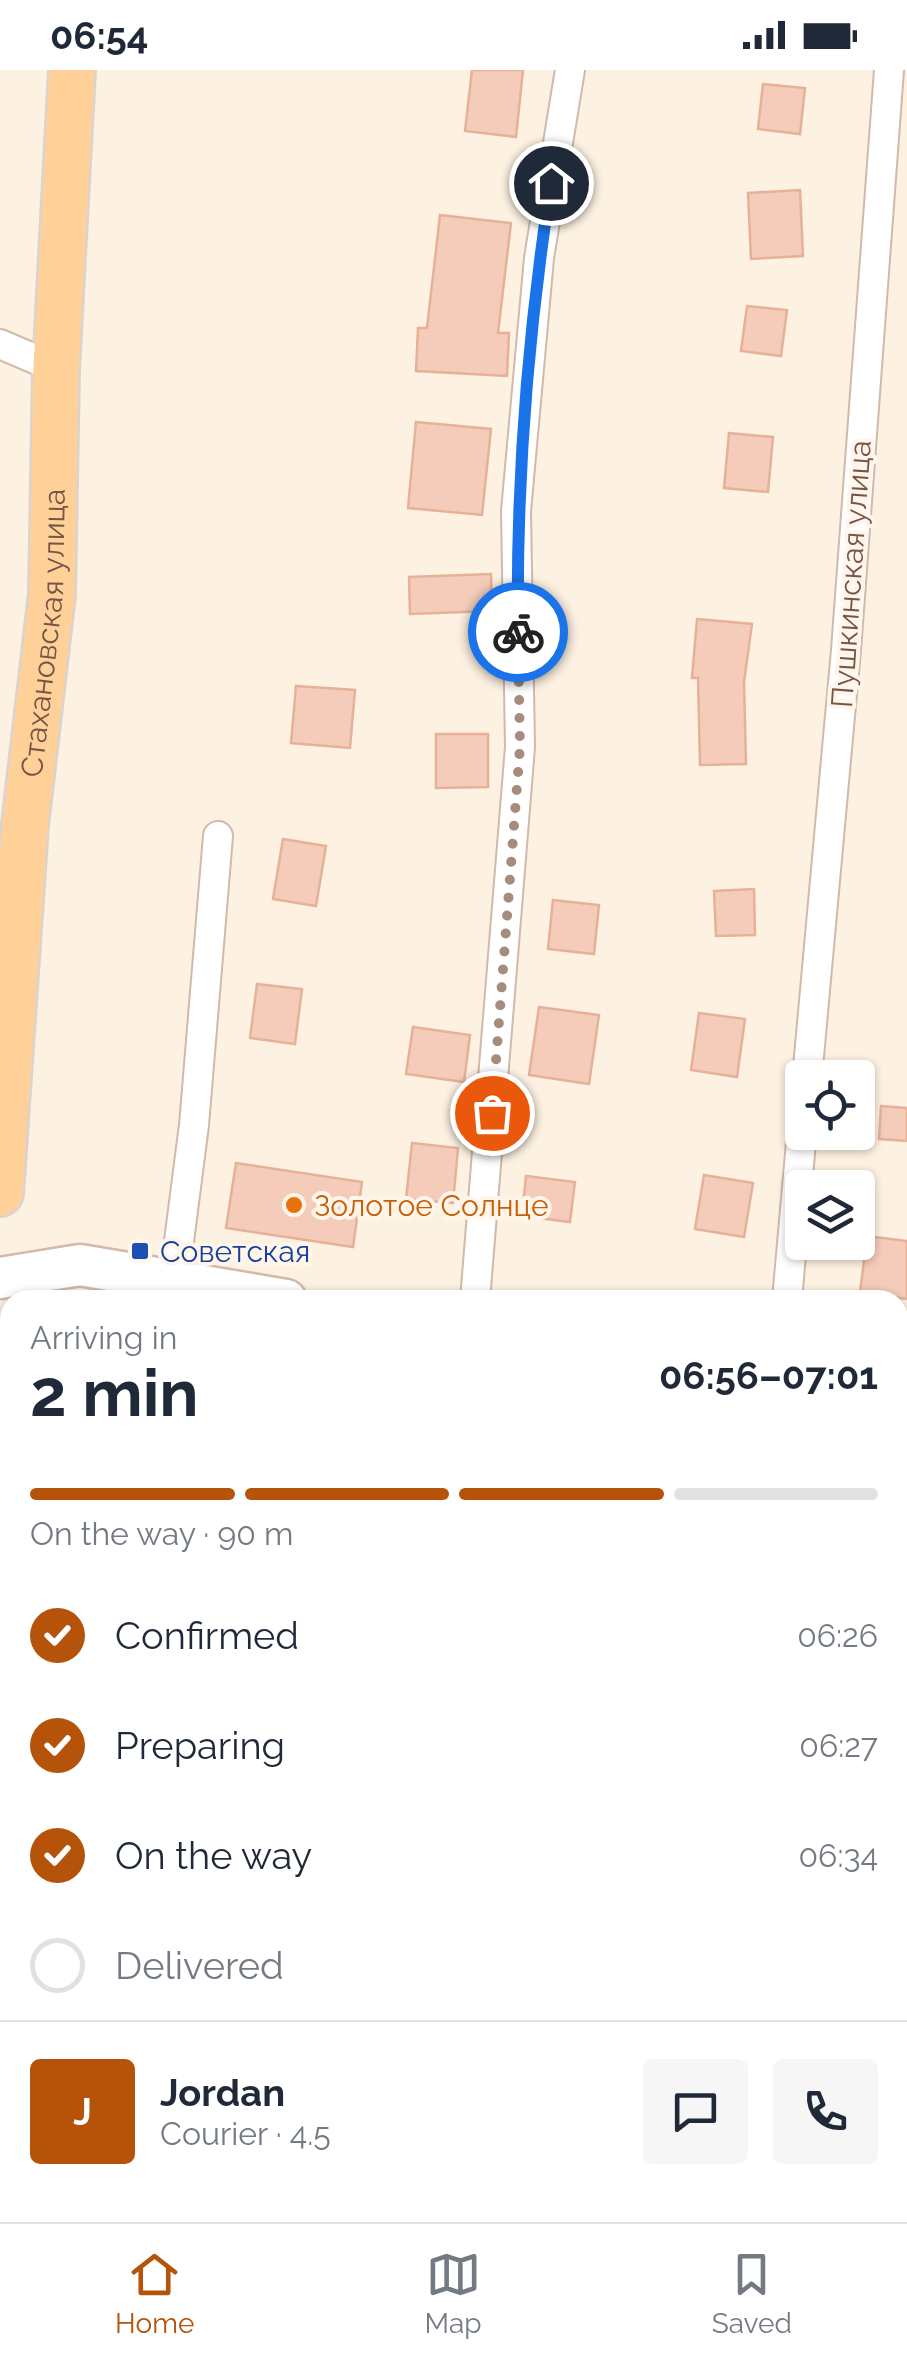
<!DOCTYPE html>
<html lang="en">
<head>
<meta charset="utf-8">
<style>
	:root { --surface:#fff; --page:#f6f6f7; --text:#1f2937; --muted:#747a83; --line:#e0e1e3; --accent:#b45309 }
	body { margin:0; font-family:Raleway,sans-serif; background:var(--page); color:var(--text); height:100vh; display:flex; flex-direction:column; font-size:38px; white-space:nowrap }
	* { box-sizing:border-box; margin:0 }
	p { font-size:32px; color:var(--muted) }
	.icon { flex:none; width:55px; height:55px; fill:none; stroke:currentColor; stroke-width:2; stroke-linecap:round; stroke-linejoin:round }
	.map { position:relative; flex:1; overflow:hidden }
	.side { position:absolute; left:0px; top:1220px; width:908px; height:932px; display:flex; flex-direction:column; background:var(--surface); border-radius:30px 30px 0 0; box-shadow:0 2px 8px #0004 }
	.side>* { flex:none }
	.buttons { position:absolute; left:785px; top:990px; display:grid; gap:20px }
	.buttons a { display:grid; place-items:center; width:90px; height:90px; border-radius:10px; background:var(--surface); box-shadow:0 2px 8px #0004; font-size:50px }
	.pin { position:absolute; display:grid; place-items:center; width:85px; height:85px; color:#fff; margin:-42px; border:5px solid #fff; border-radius:50%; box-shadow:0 2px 10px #0007 }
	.courier { position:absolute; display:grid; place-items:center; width:100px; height:100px; margin:-50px; border:8px solid #1a73e8; border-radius:50%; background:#fff; color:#222; box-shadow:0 2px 12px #0007 }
	.headline em { font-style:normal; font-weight:700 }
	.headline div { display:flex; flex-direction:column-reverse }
	.headline { display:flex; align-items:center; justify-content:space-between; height:170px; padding:0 30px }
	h1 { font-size:65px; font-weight:700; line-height:75px }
	.bar { display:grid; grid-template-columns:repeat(4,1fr); gap:15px 10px; align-content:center; height:120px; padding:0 30px }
	.bar i { height:12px; border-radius:8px; background:var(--line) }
	.bar .current { background:var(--accent) }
	.bar p { grid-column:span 4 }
	.line { display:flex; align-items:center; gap:25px; padding:0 30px; border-top:2px solid var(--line) }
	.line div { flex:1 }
	.round { display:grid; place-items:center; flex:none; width:105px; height:105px; border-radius:10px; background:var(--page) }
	ol { padding:0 30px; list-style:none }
	li { display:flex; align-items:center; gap:30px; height:110px }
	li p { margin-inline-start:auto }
	li .icon { padding:10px; border-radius:50%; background:var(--accent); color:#fff; stroke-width:4 }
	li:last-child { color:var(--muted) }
	li i { width:55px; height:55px; border:5px solid var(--line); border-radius:50% }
	.status { display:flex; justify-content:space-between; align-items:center; height:70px; padding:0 50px; background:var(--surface); direction:ltr }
	.status svg { height:28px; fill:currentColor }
	.dock { display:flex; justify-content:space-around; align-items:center; height:140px; border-top:2px solid var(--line); background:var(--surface); font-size:28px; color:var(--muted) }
	.dock a { display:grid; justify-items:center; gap:5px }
	.dock .current { color:var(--accent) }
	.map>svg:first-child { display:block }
</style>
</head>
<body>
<div class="status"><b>06:54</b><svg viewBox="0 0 49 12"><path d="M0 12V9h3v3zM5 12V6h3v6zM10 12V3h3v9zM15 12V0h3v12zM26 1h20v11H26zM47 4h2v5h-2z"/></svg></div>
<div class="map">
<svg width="907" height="2152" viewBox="0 0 907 2152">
	<rect width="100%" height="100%" fill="#fdf1e2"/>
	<path fill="#d5ebc0" d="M898 1393 907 1394V1817L898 1816Z"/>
	<path fill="#f4ccb9" stroke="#e7b198" stroke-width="2.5" d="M472 0H523L516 67 465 61Z
		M763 14 805 18 800 64 758 59Z
		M800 120 803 186 751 189 748 123Z
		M440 145 511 153 498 263H509L507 306 416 301 418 258H427Z
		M747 236 787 240 781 286 741 281Z
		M416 352 491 359 482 445 408 438Z
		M729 363 773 367 768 422 724 418Z
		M491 504 492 541 410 544 409 507Z
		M697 549 752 554 744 612 746 694 700 695 698 608H692Z
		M296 616 355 620 350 678 291 673Z
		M436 664H488V717L436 718Z
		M283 769 326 776 316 836 273 829Z
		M754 819 755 865 716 866 714 821Z
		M553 830 599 835 594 884 548 879Z
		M257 914 302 919 295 974 250 968Z
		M539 937 599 945 589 1014 529 1005Z
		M699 943 745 949 737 1007 691 1000Z
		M413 957 470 965 464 1012 406 1004Z
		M881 1036 907 1038V1071L879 1069Z
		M412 1073 458 1078 453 1133 406 1129Z
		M236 1093 362 1112 353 1177 226 1158Z
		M704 1105 753 1113 744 1167 695 1159Z
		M526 1106 575 1112 570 1152 522 1146Z
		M867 1166 907 1171V1229L860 1223Z"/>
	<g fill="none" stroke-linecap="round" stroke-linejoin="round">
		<defs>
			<path id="street" d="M0 274 56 298
				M807 1008 846 580 889 0
				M174 1210 194 1055 218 766
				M475 1230 520 677 516 441 539 188 570 0
				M787 1230 802 1061
				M0 1977H10
				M898 2080 907 2081
				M538 2152 539 2142
				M831 2152 832 2142"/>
			<path id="secondary" d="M0 1208 80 1195 286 1230
				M898 1331 907 1333"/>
			<g id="primary">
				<path id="s1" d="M0 1123 25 755 52 524 56 298 72 0"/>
			</g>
		</defs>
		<use href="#street" stroke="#d1b9ab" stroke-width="32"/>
		<use href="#secondary" stroke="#d4b9a8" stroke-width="45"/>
		<use href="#primary" stroke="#dbd3cf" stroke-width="50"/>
		<use href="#street" stroke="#fff" stroke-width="28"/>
		<use href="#secondary" stroke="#fff" stroke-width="40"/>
		<use href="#primary" stroke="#ffd198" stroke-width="45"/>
	</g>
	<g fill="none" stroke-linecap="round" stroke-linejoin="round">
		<path stroke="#a58c7d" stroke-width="10" stroke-dasharray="0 18" d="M492 1043 520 677 518 562"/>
		<path stroke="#1a73e8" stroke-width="12" d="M518 562C516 411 528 261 551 113"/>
	</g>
	<circle fill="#e8710a" stroke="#fff5ea" stroke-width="4" cx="294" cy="1135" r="10"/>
	<rect fill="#1a4fb4" stroke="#fff5ea" stroke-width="4" x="130" y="1171" width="20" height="20" rx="5"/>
	<g text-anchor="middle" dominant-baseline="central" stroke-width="8" stroke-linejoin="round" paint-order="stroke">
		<g font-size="30" fill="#765547" stroke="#fff5ea">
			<text transform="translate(851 504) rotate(-86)">Пушкинская улица</text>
			<text stroke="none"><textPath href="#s1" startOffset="562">Стахановская улица</textPath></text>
		</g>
		<g font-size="30" fill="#c56008" stroke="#fff5ea" text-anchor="start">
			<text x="314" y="1135">Золотое Солнце</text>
		</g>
		<g font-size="30" fill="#164399" stroke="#fff5ea" text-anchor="start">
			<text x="160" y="1181">Советская</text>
		</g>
	</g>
</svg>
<div class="buttons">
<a><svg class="icon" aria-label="locate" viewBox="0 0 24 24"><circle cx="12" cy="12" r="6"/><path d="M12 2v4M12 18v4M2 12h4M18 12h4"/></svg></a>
<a><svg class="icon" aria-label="layers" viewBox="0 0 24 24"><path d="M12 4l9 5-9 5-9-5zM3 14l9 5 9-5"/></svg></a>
</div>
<div class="pin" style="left:492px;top:1043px;background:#ea580c"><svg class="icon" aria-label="bag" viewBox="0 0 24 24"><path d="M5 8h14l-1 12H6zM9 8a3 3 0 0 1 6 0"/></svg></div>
<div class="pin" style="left:551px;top:113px;background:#1f2937"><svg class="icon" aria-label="home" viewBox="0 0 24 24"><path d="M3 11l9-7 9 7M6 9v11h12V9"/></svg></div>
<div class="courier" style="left:518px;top:562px"><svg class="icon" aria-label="bike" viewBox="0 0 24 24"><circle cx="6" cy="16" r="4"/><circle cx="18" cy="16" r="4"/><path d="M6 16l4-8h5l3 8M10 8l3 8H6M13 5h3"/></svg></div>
<section class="side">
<div class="headline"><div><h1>2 min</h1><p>Arriving in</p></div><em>06:56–07:01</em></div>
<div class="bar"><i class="current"></i><i class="current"></i><i class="current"></i><i></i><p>On the way · 90 m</p></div>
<ol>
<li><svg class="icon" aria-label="check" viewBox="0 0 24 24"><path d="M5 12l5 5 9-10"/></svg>Confirmed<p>06:26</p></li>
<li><svg class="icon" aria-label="check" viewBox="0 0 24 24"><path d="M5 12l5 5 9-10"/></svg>Preparing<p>06:27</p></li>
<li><svg class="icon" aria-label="check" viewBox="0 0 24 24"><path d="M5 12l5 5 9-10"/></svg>On the way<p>06:34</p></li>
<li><i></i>Delivered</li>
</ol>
<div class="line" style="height:180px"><b class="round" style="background:var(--accent);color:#fff">J</b><div><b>Jordan</b><p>Courier · 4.5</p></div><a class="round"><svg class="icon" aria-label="chat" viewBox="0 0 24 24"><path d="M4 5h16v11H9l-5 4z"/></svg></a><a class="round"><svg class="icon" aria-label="phone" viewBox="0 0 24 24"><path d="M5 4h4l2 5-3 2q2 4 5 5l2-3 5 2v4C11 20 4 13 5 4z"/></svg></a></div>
</section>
</div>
<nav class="dock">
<a class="current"><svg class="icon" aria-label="home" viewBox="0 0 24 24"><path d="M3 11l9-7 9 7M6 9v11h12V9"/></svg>Home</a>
<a><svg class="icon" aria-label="map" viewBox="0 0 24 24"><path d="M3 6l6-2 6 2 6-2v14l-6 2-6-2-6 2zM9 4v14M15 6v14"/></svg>Map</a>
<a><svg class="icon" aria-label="saved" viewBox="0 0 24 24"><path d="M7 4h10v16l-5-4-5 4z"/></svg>Saved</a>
</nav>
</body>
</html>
